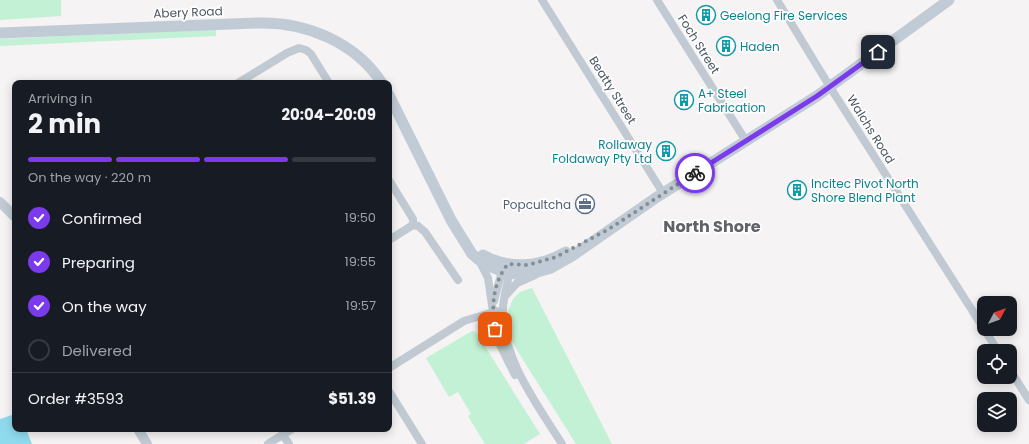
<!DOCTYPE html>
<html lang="en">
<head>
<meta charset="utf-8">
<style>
	:root { --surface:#171b24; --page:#20242c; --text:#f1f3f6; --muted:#9ea1a6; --line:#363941; --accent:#7c3aed }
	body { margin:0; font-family:Poppins,sans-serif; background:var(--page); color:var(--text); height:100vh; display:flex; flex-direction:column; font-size:15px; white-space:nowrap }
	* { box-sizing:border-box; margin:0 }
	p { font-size:13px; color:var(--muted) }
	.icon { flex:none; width:22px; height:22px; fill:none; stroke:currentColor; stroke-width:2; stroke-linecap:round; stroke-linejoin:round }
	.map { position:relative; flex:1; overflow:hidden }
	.panel { position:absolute; left:12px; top:80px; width:380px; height:352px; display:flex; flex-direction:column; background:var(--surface); border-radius:8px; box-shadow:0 2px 10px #0003 }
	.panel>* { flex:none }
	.needle { width:26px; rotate:49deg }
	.tools { position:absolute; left:977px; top:296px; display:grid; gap:8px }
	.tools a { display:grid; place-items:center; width:40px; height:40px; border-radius:8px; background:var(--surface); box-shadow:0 2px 10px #0003; font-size:20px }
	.pin { position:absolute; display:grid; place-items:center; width:34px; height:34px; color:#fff; margin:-17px; border-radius:8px; box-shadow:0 2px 6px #0006 }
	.courier { position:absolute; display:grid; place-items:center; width:40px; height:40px; margin:-20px; border:3px solid #7c3aed; border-radius:50%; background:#fff; color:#222; box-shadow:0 1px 5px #0007 }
	.headline em { font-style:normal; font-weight:700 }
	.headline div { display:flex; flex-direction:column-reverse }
	.headline { display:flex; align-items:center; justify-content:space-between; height:68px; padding:0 16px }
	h1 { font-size:26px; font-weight:700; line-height:30px }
	.bar { display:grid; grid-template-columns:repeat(4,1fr); gap:6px 4px; align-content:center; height:48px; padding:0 16px }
	.bar i { height:5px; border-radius:3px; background:var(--line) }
	.bar .active { background:var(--accent) }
	.bar p { grid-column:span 4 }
	.line { display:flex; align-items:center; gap:10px; padding:0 16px; border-top:1px solid var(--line) }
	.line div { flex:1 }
	ol { padding:0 16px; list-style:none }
	li { display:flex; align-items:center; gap:12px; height:44px }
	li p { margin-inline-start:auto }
	li .icon { padding:4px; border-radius:50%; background:var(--accent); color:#fff; stroke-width:4 }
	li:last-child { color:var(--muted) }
	li i { width:22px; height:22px; border:2px solid var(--line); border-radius:50% }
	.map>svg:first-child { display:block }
</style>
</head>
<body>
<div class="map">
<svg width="1029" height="444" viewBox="0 0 1029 444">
	<rect width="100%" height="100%" fill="#f5f3f3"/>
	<path fill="#c3f1d5" d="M0 0H61V16L0 20Z
		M216 29V36L0 46V39Z
		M532 288 612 444H576L510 339 507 313 513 299 520 292Z
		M472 331 476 332 540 434 524 444H485L468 416 471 414 458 392 449 397 426 358Z"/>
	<path fill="#90daee" d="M12 415 15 416V429H26L32 444H0V419Z"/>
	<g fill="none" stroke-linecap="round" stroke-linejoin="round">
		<path stroke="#c1cad2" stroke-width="8" d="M542 0 663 193
			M657 0 746 141
			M777 0 830 87 998 351
			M238 83 287 53 299 48 306 50 311 54 329 83
			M389 180 413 219V225L418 226 425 232 458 280
			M389 240 413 225
			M480 262 488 278 497 339 515 375
			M509 273C508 285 503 297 503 309 502 359 537 404 562 444
			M506 295 517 283 535 275
			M494 301 502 271
			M389 368 464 321 497 311
			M1010 370 1029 400
			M389 391 422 444
			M283 435 289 444
			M268 444 292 429"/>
		<path stroke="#c1cad2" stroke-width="10" d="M0 202 15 217
			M138 429 147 444"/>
		<path stroke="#c1cbd6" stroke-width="11" d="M0 33 259 23C306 22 355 42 382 83
			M389 95 451 220 472 254 484 264 502 271 516 274 534 273 551 268 572 256 657 197 817 96 949 0
			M483 255C510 270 540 267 566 252"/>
	</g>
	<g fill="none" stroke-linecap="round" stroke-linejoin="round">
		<path stroke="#868d94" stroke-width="4" stroke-dasharray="0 7.2" d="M495 329C491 307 493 282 508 264L528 265 556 257 609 229 695 173"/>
		<path stroke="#7c3aed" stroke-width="5" d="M695 173 817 96 878 52"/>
	</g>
	<defs>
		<symbol id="building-ring" viewBox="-11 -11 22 22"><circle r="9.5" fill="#fff" stroke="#0f9aa8" stroke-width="1.5"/><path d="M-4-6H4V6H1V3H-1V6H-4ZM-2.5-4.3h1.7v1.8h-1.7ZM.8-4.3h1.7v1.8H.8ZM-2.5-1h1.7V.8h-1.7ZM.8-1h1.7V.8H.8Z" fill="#0f9aa8"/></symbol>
		<symbol id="office-ring" viewBox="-11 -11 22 22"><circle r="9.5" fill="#fff" stroke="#5c6f8a" stroke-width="1.5"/><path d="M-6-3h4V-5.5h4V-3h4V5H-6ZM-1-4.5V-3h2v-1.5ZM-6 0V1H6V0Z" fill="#5c6f8a"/></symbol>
	</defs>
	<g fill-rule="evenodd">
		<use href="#building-ring" x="695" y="4" width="22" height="22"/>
		<use href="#building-ring" x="715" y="35" width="22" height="22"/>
		<use href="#building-ring" x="673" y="89" width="22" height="22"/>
		<use href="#building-ring" x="655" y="140" width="22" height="22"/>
		<use href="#building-ring" x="786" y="179" width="22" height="22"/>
		<use href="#office-ring" x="574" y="193" width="22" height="22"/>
	</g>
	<g text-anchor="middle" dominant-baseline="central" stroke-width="3.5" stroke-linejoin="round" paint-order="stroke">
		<g font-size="12" fill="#4a5661" stroke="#fff">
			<text transform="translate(188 12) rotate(-2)">Abery Road</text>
			<text transform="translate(699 44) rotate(58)">Foch Street</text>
			<text transform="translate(613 90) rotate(58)">Beatty Street</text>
			<text transform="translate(871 129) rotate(58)">Walchs Road</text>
		</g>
		<g font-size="12" fill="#0d838f" stroke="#fff" text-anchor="start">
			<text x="720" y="15">Geelong Fire Services</text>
			<text x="740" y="46">Haden</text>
			<text x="698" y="93">A+ Steel<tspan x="698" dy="14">Fabrication</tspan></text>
			<text x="652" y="144" text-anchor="end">Rollaway<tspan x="652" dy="14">Foldaway Pty Ltd</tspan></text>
			<text x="811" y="183">Incitec Pivot North<tspan x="811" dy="14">Shore Blend Plant</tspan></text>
		</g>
		<g font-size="12" fill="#4e5e75" stroke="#fff" text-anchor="end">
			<text x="571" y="204">Popcultcha</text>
		</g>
		<g font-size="16" font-weight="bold" fill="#5f6368" stroke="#fff">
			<text x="712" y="226">North Shore</text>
		</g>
	</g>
</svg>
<div class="tools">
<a><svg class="needle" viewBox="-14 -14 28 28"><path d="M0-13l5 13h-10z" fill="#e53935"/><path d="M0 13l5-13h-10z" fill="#9ea1a6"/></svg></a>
<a><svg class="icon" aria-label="locate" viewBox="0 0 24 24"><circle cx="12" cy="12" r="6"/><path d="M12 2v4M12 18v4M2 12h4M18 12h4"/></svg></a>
<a><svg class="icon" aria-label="layers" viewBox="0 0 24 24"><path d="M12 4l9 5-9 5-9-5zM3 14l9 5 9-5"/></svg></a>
</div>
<div class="pin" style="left:495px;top:329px;background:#ea580c"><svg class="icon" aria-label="bag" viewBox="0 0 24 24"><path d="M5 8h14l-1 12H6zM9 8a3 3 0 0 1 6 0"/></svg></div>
<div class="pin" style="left:878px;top:52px;background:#1f2937"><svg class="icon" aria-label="home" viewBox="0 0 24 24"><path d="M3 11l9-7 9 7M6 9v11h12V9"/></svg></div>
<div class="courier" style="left:695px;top:173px"><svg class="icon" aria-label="bike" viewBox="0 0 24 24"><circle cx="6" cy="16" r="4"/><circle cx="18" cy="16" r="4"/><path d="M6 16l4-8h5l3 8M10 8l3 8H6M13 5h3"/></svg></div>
<section class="panel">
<div class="headline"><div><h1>2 min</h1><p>Arriving in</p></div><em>20:04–20:09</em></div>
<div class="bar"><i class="active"></i><i class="active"></i><i class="active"></i><i></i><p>On the way · 220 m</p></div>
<ol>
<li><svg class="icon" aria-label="check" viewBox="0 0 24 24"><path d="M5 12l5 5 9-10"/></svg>Confirmed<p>19:50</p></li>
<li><svg class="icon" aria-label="check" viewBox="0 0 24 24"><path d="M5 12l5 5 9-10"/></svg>Preparing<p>19:55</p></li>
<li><svg class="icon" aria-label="check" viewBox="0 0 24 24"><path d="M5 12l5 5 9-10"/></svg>On the way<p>19:57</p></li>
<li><i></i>Delivered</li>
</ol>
<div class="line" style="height:52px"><div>Order #3593</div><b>$51.39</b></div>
</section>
</div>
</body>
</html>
